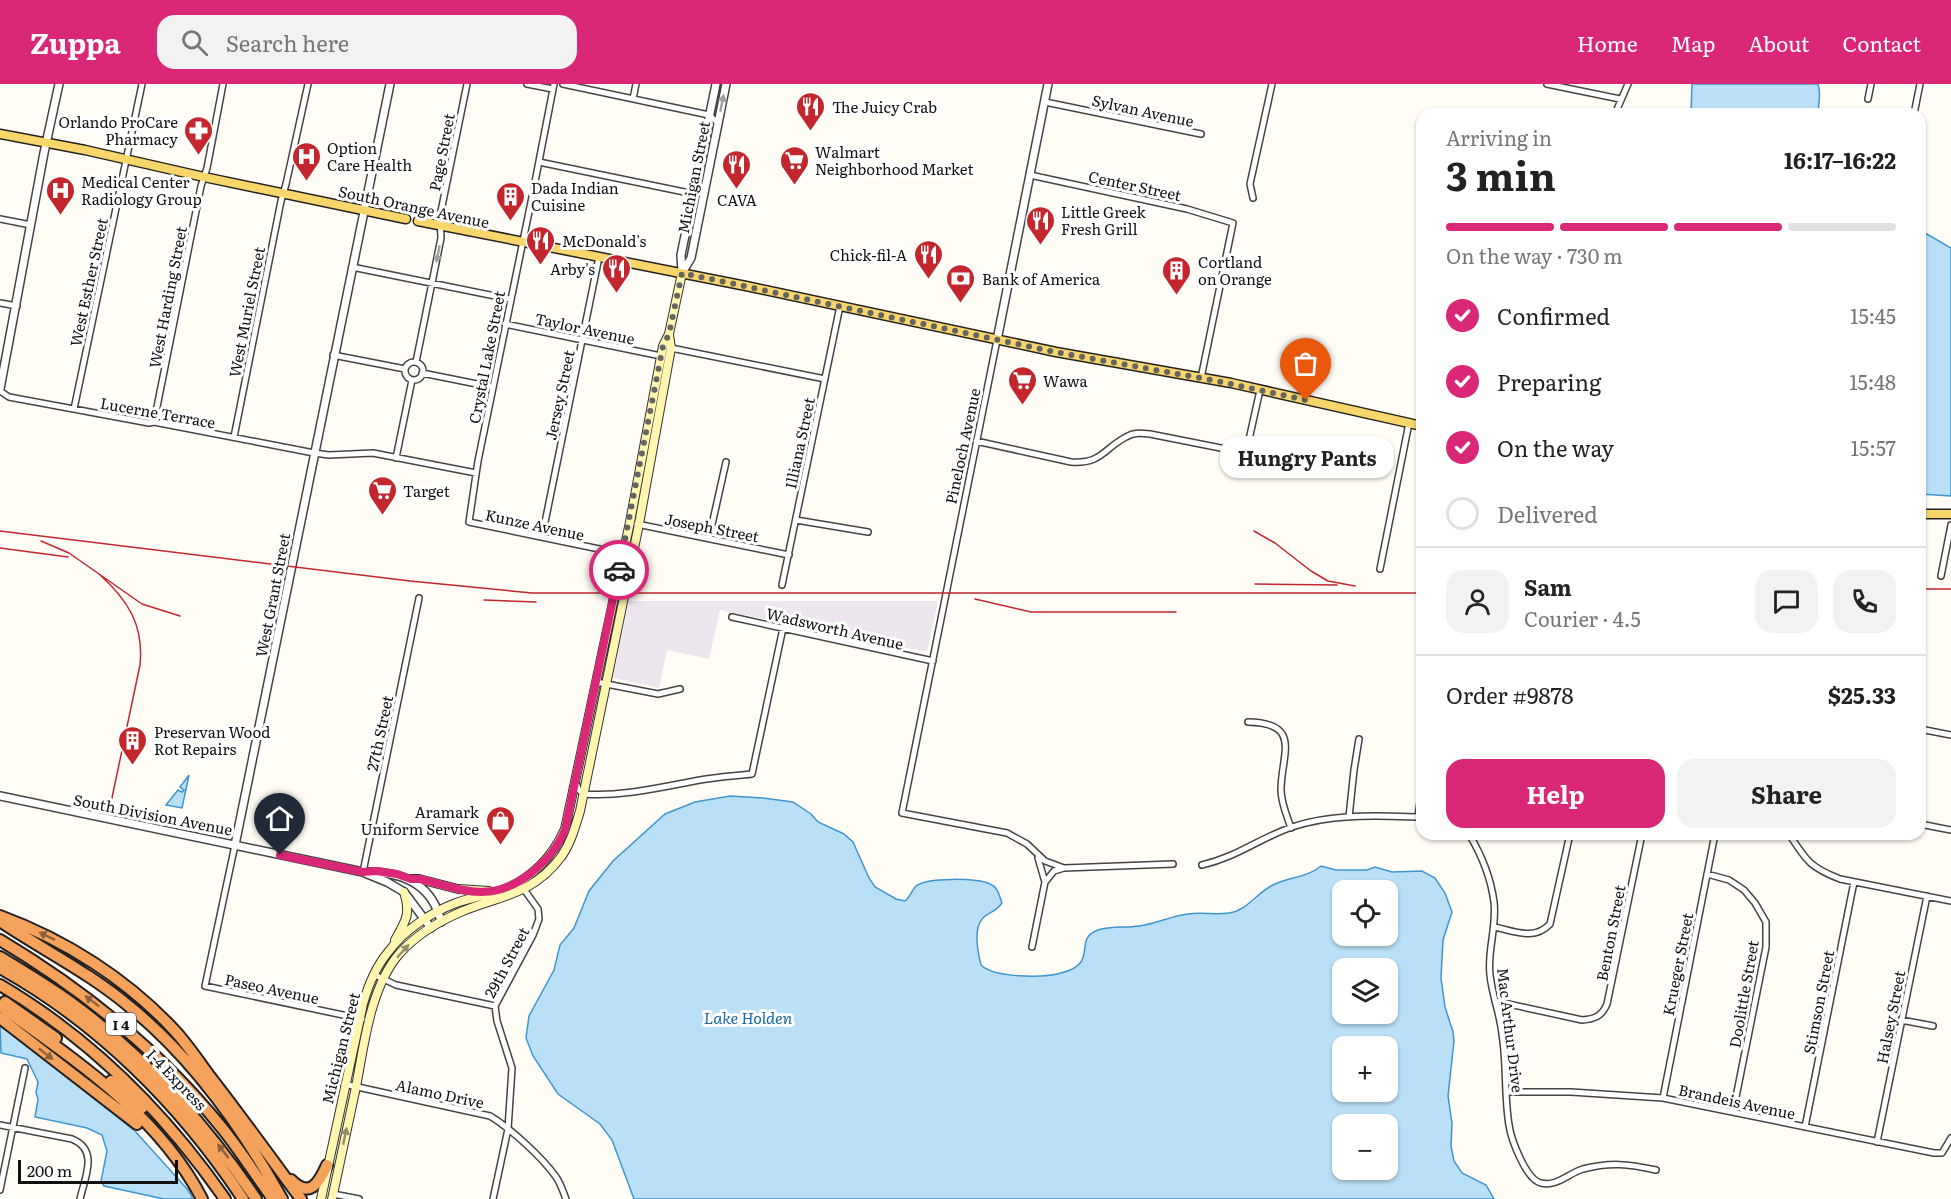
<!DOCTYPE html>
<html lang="en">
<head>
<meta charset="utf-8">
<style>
	:root { --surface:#fff; --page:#f2f2f2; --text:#222; --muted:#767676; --line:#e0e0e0; --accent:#db2777 }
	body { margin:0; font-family:Literata,serif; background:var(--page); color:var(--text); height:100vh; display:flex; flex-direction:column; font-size:22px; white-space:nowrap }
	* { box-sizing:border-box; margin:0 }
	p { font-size:20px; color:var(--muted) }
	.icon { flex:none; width:33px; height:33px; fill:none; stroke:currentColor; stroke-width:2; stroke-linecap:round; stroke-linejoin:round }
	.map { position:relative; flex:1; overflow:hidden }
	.side { position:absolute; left:1416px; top:24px; width:510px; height:732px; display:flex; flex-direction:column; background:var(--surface); border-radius:18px; box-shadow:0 2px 4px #0004 }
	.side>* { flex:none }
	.fabs { position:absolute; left:1332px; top:796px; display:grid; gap:12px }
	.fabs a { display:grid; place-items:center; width:66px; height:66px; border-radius:12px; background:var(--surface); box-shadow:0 2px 4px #0004; font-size:30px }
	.scale { position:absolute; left:18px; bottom:15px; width:160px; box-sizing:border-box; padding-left:6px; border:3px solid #111; border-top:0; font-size:16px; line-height:21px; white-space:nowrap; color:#111; -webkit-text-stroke:4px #fff; paint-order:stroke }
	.pin { position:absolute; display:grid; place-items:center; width:51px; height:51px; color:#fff; margin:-62px -26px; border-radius:50% 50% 50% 0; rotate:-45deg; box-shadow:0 0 6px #0007 }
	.pin .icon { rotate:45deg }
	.courier { position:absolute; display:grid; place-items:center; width:60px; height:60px; margin:-30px; border:4px solid #db2777; border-radius:50%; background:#fff; color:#222; box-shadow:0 2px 8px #0007 }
	.bubble { position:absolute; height:42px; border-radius:18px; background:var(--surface); box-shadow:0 2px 4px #0004; font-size:20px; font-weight:700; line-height:42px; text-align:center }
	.head em { font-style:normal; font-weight:700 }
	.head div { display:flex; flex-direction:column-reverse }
	.head { display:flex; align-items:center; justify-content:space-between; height:102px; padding:0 30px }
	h1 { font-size:39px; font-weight:700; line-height:45px }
	.bar { display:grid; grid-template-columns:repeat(4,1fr); gap:9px 6px; align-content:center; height:72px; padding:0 30px }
	.bar i { height:8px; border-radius:4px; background:var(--line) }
	.bar .on { background:var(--accent) }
	.bar p { grid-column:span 4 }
	.line { display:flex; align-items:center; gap:15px; padding:0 30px; border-top:2px solid var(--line) }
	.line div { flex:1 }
	.round { display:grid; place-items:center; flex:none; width:63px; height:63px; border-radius:18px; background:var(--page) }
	ol { padding:0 30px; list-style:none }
	li { display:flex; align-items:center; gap:18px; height:66px }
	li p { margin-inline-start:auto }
	li .icon { padding:6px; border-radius:50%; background:var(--accent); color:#fff; stroke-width:4 }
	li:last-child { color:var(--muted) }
	li i { width:33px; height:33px; border:3px solid var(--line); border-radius:50% }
	.button { display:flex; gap:12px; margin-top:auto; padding:12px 30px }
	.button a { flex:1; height:69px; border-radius:18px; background:var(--accent); color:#fff; font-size:24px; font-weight:700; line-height:69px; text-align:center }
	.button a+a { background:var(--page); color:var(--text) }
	header { display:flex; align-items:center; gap:36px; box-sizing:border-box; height:84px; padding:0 30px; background:var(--accent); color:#fff }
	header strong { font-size:28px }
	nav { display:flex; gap:33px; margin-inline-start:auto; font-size:21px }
	.search { width:420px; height:54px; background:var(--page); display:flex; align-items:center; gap:15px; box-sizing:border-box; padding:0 21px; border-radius:18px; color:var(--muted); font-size:22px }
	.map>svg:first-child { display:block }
</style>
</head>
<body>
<header>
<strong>Zuppa</strong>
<div class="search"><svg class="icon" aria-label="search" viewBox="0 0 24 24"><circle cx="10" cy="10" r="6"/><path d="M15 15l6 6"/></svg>Search here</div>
<nav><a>Home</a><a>Map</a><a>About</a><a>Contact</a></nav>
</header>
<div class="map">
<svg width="1951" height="1115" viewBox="0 0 1951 1115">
	<rect width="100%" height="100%" fill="#fffdf5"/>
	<path fill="#eee6ef" d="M629 517H938L927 568 720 526 709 575 667 566 659 604 613 594Z"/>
	<path fill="#b9e0f7" stroke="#3f96cf" stroke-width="1.5" fill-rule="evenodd" d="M1692 0H1818C1822 12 1817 20 1819 30H1691Z
		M1920 146 1951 164V412L1920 410Z
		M189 691 182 724 166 721 178 706 182 708 184 706 180 703Z
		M730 712 763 714 793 718 811 730 818 738 844 750 853 758 869 794 875 803 896 815 905 817C910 813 912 806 916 802 927 793 977 794 990 800 998 803 999 811 1002 819 995 829 990 827 983 834 973 844 978 869 981 881 994 894 1043 894 1061 889 1100 880 1072 855 1098 846 1111 842 1125 844 1139 842 1155 840 1171 832 1188 830 1201 828 1216 831 1229 829 1246 827 1256 810 1271 802 1287 793 1307 794 1321 782L1336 786H1367L1375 783 1392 788 1422 787 1435 794 1445 809 1452 828 1443 856 1441 894 1445 923 1453 948 1454 957 1448 1012 1452 1039 1451 1062 1454 1077 1462 1089 1486 1101 1494 1115H634L612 1056 600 1040 558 1010 533 972 526 954 529 932 554 886 560 861 574 844 589 807 613 777 665 730 695 718ZM1342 807H1388V852H1342ZM1342 885H1388V930H1342ZM1342 963H1388V1008H1342ZM1342 1041H1388V1086H1342Z
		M0 940 135 1047 188 1106 193 1115H164L104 1102 101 1097 107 1067 102 1051 87 1044 35 1033 38 1015 36 1009 38 998 27 975 1 969Z"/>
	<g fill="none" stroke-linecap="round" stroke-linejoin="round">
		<defs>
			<path id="minor" d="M527 0 553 5
				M563 0 709 31 718 39
				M1547 0 1620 15
				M633 15 636 0
				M1868 15 1871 0
				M1045 18 1201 50
				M1615 30 1628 0
				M1914 30 1920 0
				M539 78 694 110
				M1030 91 1187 125 1233 139 1201 294
				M534 103 554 0
				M532 113 478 377 469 438 633 472
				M1253 114 1250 100 1272 0
				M0 135 31 141
				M352 183 510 215
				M0 219 17 222
				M505 240 661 272
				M997 256 902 729 1007 749 1027 760 1045 777 1064 784 1173 780
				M671 264 825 295
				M333 271 405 285
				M416 278 441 154 440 132 467 0
				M405 287a9 9 0 1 1 18 0a9 9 0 1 1-18 0Z
				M422 289 492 303
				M0 307 9 313 149 339 154 338 314 369 329 371 373 369 476 389
				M74 325 142 0
				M154 338 201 102 207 84 223 0
				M234 353 281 117 286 100 308 0
				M976 357 1071 378C1102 380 1103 365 1126 353 1134 348 1142 349 1150 350L1246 369 1260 306
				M396 374 412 296
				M796 436 868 448
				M637 440 789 471
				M542 453 599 173
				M709 454 726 378
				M1380 485 1409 339
				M1941 492 1951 441
				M782 501 840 222
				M732 533 933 577
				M596 598 658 610 680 605
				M1248 638C1303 639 1281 671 1281 706 1281 719 1287 732 1291 744
				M1920 645 1951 651
				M576 698 578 705 583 710C623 713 661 703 700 696 717 693 735 692 752 690L783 544
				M1349 733 1354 686 1359 655
				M1418 733 1422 704
				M1920 740 1951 746
				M1469 750C1481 770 1491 795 1494 818 1497 843 1487 867 1490 891 1492 911 1500 930 1502 950 1507 980 1504 1011 1509 1041 1511 1055 1526 1096 1541 1099 1557 1103 1569 1089 1583 1085 1611 1078 1628 1080 1656 1086
				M1789 750C1806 776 1809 783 1840 795L1951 817
				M235 761 205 902 362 935
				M1202 781C1237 773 1260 754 1292 743 1333 729 1379 732 1422 733
				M363 788 419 514
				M1707 790 1729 796 1744 806 1755 819 1766 838V863L1733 1028
				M1046 797 1054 787 1064 784
				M1494 843C1515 847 1534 857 1550 840L1570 750
				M1032 863 1045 798 1038 774
				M375 891 396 901 495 922
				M1495 917 1582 936C1595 935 1602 932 1607 920L1642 750
				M1901 936 1933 942
				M344 1000 490 1032C510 1044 543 1074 556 1093 561 1100 563 1108 566 1115
				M1507 1008H1571L1663 1014 1934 1069H1942L1951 1054
				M1663 1014 1715 750
				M0 1041 72 1055C99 1066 85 1093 80 1115
				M1805 1043 1854 798
				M1877 1058 1927 812
				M0 1106 25 984
				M333 1110 359 1115
				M493 1115 508 1045 512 984 497 937 495 922 533 851 539 835 538 825 523 804"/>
			<path id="tertiary" d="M682 189 691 174 726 0
				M682 189 681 171 716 0
				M997 256 1048 0
				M0 305 44 69 59 0
				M0 712 363 788C400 787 432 798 441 838
				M235 761 390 0
				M365 789 387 798 404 808 431 844"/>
			<path id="secondary" d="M411 795H419L458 805 489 807
				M395 856C406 837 411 830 404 808
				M321 1115 363 920C368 902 377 881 389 867 404 846 432 828 456 819 472 813 489 811 505 805 532 794 553 772 565 745L630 438 663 262 669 250 682 189
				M332 1115C340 1078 348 1041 356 1003 364 961 370 904 399 870 416 851 439 837 463 827 502 811 532 811 561 773 571 759 575 743 580 727L639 440 671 264 669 251"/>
			<path id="primary" d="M0 50 85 66 204 93 406 135
				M418 137 746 202 1056 268 1231 299 1422 342
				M1920 430H1951"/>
			<path id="motorway" d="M0 832C65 856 127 895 175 947 187 960 197 975 208 990 240 1031 270 1073 301 1115
				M0 837C43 866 90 889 130 923 194 975 242 1043 282 1115
				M0 856C85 907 160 967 222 1044 240 1066 256 1092 273 1115
				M0 873C25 888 50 903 73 920 145 973 206 1041 256 1115
				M0 884C99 939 181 1021 243 1115
				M0 901C90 954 165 1029 225 1115
				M5 918 56 954
				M0 922C75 976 159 1031 202 1115
				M0 934 137 1040
				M111 997 142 1024
				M291 1096C310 1115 319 1099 327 1081"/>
		</defs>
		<use href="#minor" stroke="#444" stroke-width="8"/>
		<use href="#tertiary" stroke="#444" stroke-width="10"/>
		<use href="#secondary" stroke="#333" stroke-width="10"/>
		<use href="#primary" stroke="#222" stroke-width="11"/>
		<use href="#motorway" stroke="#222" stroke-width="14"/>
		<use href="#minor" stroke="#fff" stroke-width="5"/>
		<use href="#tertiary" stroke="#fff" stroke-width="7"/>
		<use href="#secondary" stroke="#fff6b0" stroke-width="8"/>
		<use href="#primary" stroke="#f9d66b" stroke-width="8"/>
		<use href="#motorway" stroke="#f5a25d" stroke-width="10"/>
		<path stroke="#c4262e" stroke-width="1.5" d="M0 447 410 497 532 509H1422
			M1254 447 1275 459 1311 487 1328 497 1355 502
			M41 457 69 469 142 520 180 532
			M0 464 68 473
			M99 490C128 516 144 541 140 581L109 728
			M1255 500 1337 501
			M1920 505H1951
			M975 515 1031 528H1176
			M484 516 536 518"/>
	</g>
	<defs><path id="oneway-solid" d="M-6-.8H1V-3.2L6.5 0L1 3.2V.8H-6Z" transform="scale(1.5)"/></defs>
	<g fill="#a0a0a0">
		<use href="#oneway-solid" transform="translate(722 19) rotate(-79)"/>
		<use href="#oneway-solid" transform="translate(438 170) rotate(101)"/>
	</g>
	<g fill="#8e613b">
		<use href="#oneway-solid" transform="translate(47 852) rotate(-154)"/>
		<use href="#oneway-solid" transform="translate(92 917) rotate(-143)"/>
		<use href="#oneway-solid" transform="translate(46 970) rotate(38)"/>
		<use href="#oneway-solid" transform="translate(223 1067) rotate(-128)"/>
	</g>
	<g fill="#948f68">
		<use href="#oneway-solid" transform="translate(403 867) rotate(-48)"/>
		<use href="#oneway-solid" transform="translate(345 1052) rotate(-78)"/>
	</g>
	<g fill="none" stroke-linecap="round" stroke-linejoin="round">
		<path stroke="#646461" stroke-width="6" stroke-dasharray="0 10.8" d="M619 486 663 262 669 250 682 189 1055 268 1217 297 1306 316"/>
		<path stroke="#db2777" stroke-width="8" d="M280 771 363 788 376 787 397 790 411 795H420C463 806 492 820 531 789 547 776 557 764 565 746L619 486"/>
	</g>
	<defs>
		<symbol id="restaurant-pin" viewBox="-11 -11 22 30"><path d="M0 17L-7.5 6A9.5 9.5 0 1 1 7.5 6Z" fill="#c4262e" stroke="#fff"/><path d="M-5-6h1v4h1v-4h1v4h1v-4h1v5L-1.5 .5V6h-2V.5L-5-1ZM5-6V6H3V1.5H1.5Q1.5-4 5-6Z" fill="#fff"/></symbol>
		<symbol id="pharmacy-pin" viewBox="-11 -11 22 30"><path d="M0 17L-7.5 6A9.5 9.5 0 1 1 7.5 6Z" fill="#c4262e" stroke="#fff"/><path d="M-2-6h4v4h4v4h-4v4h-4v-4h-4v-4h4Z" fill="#fff"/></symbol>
		<symbol id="hospital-pin" viewBox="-11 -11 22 30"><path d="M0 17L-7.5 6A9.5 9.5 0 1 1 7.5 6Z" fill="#c4262e" stroke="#fff"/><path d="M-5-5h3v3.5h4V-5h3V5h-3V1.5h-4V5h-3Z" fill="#fff"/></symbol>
		<symbol id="supermarket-pin" viewBox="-11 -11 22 30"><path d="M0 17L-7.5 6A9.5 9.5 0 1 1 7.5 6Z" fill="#c4262e" stroke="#fff"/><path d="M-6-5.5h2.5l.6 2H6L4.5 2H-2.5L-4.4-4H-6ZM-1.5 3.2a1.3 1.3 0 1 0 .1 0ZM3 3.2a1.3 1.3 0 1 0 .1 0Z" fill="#fff"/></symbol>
		<symbol id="building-pin" viewBox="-11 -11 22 30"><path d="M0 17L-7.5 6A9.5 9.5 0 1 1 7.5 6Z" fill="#c4262e" stroke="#fff"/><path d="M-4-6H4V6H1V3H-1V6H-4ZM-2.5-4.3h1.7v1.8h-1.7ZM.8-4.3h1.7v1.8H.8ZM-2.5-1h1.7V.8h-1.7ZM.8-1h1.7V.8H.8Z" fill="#fff"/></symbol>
		<symbol id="bank-pin" viewBox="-11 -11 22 30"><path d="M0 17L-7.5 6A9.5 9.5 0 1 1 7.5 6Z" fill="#c4262e" stroke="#fff"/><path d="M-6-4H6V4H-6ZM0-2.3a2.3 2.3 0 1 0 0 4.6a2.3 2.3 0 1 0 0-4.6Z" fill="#fff"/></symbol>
		<symbol id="shop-pin" viewBox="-11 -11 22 30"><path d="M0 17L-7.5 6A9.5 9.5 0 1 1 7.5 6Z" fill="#c4262e" stroke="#fff"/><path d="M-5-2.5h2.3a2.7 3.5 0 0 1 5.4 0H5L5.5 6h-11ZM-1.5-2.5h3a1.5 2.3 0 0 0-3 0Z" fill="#fff"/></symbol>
	</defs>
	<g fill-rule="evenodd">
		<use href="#restaurant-pin" x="794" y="6" width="33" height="45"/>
		<use href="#pharmacy-pin" x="182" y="30" width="33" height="45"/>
		<use href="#hospital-pin" x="290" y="56" width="33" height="45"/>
		<use href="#supermarket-pin" x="778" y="60" width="33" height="45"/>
		<use href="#restaurant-pin" x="720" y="64" width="33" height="45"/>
		<use href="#hospital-pin" x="44" y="90" width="33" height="45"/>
		<use href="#building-pin" x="494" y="96" width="33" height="45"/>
		<use href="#restaurant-pin" x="1024" y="120" width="33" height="45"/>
		<use href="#restaurant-pin" x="524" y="140" width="33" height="45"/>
		<use href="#restaurant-pin" x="912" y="154" width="33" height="45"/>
		<use href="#restaurant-pin" x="600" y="168" width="33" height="45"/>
		<use href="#building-pin" x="1160" y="170" width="33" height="45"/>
		<use href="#bank-pin" x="944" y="178" width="33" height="45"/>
		<use href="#supermarket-pin" x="1006" y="280" width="33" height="45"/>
		<use href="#supermarket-pin" x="366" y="390" width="33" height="45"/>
		<use href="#building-pin" x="116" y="640" width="33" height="45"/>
		<use href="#shop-pin" x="484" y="720" width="33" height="45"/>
	</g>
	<g text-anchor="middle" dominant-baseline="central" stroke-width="6" stroke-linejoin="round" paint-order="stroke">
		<rect fill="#fff" stroke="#585858" stroke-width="1.5" x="106" y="929" width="30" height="22" rx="4.5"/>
		<g font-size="14" font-weight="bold" fill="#111">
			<text x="121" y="940">I 4</text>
		</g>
		<g font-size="15" fill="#111" stroke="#fff" text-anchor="start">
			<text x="832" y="22">The Juicy Crab</text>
			<text x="178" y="37" text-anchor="end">Orlando ProCare<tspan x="178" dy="17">Pharmacy</tspan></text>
			<text x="327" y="63">Option<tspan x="327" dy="17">Care Health</tspan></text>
			<text x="815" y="67">Walmart<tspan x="815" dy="17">Neighborhood Market</tspan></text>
			<text x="81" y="97">Medical Center<tspan x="81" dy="17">Radiology Group</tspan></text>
			<text x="531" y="103">Dada Indian<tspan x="531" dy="17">Cuisine</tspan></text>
			<text x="737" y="115" text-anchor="middle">CAVA</text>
			<text x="1061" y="127">Little Greek<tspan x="1061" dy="17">Fresh Grill</tspan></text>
			<text x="562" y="156">McDonald's</text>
			<text x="907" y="170" text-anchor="end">Chick-fil-A</text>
			<text x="1198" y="177">Cortland<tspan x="1198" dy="17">on Orange</tspan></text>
			<text x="595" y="184" text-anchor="end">Arby's</text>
			<text x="982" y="194">Bank of America</text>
			<text x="1043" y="296">Wawa</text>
			<text x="403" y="406">Target</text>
			<text x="154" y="647">Preservan Wood<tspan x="154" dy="17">Rot Repairs</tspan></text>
			<text x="479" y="727" text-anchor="end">Aramark<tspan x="479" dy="17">Uniform Service</tspan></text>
		</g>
		<g font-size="15" fill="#111" stroke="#fff">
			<text transform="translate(1143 26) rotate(12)">Sylvan Avenue</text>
			<text transform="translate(441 68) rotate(-79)">Page Street</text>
			<text transform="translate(693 93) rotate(-79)">Michigan Street</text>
			<text transform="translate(1135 101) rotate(12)">Center Street</text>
			<text transform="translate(414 122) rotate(12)">South Orange Avenue</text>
			<text transform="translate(88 198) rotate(-78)">West Esther Street</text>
			<text transform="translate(167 213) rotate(-79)">West Harding Street</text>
			<text transform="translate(246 228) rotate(-79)">West Muriel Street</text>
			<text transform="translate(585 244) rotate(12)">Taylor Avenue</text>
			<text transform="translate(486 273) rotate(-79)">Crystal Lake Street</text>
			<text transform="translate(559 311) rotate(-78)">Jersey Street</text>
			<text transform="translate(158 328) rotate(10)">Lucerne Terrace</text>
			<text transform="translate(799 359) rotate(-78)">Illiana Street</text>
			<text transform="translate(962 362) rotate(-78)">Pineloch Avenue</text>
			<text transform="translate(535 440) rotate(12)">Kunze Avenue</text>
			<text transform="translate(712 443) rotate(11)">Joseph Street</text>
			<text transform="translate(272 511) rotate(-79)">West Grant Street</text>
			<text transform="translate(835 544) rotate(13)">Wadsworth Avenue</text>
			<text transform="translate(379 649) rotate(-78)">27th Street</text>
			<text transform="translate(153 730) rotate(11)">South Division Avenue</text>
			<text transform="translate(1610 849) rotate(-79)">Benton Street</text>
			<text transform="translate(506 878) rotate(-62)">29th Street</text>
			<text transform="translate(1677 880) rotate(-79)">Krueger Street</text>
			<text transform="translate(272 904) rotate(12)">Paseo Avenue</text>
			<text transform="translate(1743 910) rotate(-80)">Doolittle Street</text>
			<text transform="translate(1818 918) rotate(-79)">Stimson Street</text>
			<text transform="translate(1890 933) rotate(-79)">Halsey Street</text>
			<text transform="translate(1511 946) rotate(83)">Mac Arthur Drive</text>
			<text transform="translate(340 964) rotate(-76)">Michigan Street</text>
			<text transform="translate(177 995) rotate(46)">I-4 Express</text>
			<text transform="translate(440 1009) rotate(12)">Alamo Drive</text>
			<text transform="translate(1737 1017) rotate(12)">Brandeis Avenue</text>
		</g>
		<g font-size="16" font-style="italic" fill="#1768a6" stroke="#fff">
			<text x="748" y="933">Lake Holden</text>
		</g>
	</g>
</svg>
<div class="fabs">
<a><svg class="icon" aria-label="locate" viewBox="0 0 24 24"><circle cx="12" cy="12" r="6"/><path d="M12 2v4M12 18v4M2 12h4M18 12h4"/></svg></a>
<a><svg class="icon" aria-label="layers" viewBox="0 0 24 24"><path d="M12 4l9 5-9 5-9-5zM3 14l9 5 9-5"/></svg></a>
<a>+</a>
<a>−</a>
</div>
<div class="scale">200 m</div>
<div class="pin" style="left:1306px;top:316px;background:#ea580c"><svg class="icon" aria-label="bag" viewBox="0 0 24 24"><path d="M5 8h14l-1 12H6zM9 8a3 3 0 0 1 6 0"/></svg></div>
<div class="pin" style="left:280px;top:771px;background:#1f2937"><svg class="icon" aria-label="home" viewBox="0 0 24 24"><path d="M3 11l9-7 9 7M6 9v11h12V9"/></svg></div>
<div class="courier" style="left:619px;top:486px"><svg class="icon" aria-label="car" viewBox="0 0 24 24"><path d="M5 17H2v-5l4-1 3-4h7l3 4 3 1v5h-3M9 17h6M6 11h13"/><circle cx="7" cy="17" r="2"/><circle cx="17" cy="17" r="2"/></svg></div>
<div class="bubble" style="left:1220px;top:352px;width:174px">Hungry Pants</div>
<section class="side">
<div class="head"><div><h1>3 min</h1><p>Arriving in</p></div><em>16:17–16:22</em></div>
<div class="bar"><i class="on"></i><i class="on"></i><i class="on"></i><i></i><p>On the way · 730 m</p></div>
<ol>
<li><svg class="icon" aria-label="check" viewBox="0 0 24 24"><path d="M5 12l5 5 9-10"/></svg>Confirmed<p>15:45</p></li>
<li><svg class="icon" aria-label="check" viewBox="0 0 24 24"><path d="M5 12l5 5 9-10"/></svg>Preparing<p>15:48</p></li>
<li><svg class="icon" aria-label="check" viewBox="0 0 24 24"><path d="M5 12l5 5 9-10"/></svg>On the way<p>15:57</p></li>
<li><i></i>Delivered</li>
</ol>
<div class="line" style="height:108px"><a class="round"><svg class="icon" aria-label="person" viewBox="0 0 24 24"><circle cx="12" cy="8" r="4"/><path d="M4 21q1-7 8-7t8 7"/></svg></a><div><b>Sam</b><p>Courier · 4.5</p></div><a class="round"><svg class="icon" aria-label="chat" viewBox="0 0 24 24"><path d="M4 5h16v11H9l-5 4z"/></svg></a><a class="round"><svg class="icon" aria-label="phone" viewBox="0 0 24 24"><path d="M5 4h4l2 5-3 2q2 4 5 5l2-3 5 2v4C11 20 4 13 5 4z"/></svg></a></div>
<div class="line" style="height:78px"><div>Order #9878</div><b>$25.33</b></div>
<div class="button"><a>Help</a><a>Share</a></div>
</section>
</div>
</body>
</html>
